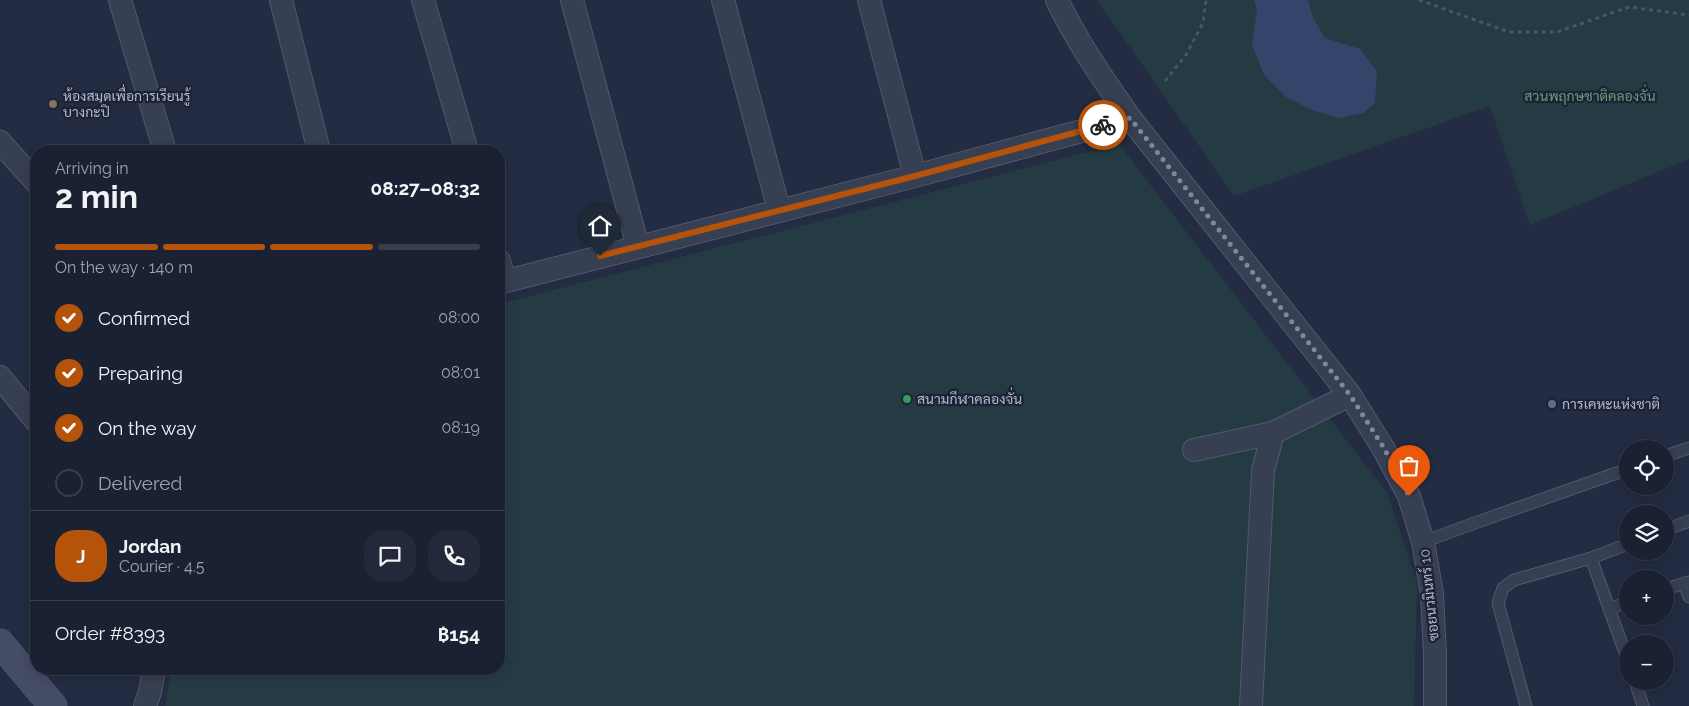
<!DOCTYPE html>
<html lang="en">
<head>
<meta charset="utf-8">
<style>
	:root { --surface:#1a2132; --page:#23293a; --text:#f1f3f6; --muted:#9fa3ac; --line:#383e4d; --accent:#b45309 }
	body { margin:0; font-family:Raleway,Sarabun,sans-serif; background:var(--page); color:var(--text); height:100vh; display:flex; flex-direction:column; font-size:19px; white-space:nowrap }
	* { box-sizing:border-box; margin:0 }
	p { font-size:16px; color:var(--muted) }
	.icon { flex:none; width:28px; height:28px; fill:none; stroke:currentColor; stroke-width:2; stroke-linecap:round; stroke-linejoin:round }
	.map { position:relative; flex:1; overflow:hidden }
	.sheet { position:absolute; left:30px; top:145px; width:475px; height:530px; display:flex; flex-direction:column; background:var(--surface); border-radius:20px; box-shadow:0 2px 12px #0003,0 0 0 1px var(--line) }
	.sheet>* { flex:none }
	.controls { position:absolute; left:1619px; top:440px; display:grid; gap:10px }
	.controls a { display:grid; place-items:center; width:55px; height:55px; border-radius:50%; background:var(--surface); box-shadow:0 2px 12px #0003,0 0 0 1px var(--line); font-size:25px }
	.pin { position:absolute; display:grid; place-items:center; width:42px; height:42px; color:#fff; margin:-51px -21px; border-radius:50% 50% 50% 0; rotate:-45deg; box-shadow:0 0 5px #0007 }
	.pin .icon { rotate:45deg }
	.courier { position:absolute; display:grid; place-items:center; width:50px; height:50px; margin:-25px; border:4px solid #b45309; border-radius:50%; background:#fff; color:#222; box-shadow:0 1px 6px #0007 }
	.summary em { font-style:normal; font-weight:700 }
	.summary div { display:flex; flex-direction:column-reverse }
	.summary { display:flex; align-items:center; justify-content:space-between; height:85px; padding:0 25px }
	h1 { font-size:32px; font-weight:700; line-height:38px }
	.bar { display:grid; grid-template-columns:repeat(4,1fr); gap:8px 5px; align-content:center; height:60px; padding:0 25px }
	.bar i { height:6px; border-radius:4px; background:var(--line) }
	.bar .on { background:var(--accent) }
	.bar p { grid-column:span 4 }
	.line { display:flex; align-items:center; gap:12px; padding:0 25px; border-top:1px solid var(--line) }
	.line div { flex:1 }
	.round { display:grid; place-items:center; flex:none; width:52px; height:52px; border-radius:20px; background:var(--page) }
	ol { padding:0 25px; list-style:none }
	li { display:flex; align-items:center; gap:15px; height:55px }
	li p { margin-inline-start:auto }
	li .icon { padding:5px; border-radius:50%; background:var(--accent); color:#fff; stroke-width:4 }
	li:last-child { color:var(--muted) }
	li i { width:28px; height:28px; border:2px solid var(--line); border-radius:50% }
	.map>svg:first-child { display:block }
</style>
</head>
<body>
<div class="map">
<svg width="1689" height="706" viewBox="0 0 1689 706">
	<rect width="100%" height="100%" fill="#232c42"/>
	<path fill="#253b43" d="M1097 0H1689V159L1530 225 1490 106 1234 196Z
		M1119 144 1387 493 1417 583 1414 706H165L171 669H499V304Z"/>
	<path fill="#35446a" d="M1254 0H1308L1313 18 1325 38 1360 49 1377 71 1375 103 1363 113 1339 118 1312 110 1286 97 1264 75 1252 44 1257 10Z"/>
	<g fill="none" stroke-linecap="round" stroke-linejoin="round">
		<defs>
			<path id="service" d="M1665 456 1689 448
				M1665 530 1689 521
				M1423 542 1472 524 1628 469
				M1591 558 1628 661
				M1684 583 1689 597
				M1665 589 1689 582
				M1609 609 1628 602
				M1635 681 1643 706
				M1526 706 1498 603 1503 588 1514 580 1591 558 1628 544"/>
			<path id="minor" d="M120 0 165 151
				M281 0 319 151
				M423 0 467 151
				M572 0 638 247
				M723 0 779 210
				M869 0 915 176
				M1057 0C1077 42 1104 80 1130 118L1350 395 1383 448 1409 496 1423 542 1432 594 1435 655V706
				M0 142 36 182
				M499 261 505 281
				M499 283 915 176 1130 118
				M0 377 36 421
				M1194 450 1273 433
				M145 706 150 692 154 669
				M1251 706 1263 470 1273 433 1350 395"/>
			<path id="secondary" d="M0 643 53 706"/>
		</defs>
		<use href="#service" stroke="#52596c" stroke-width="13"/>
		<use href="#minor" stroke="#52596c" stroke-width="24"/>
		<use href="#secondary" stroke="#52596c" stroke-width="29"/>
		<path stroke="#435860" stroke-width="3" stroke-dasharray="4 4" stroke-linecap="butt" d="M1419 0 1509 32H1557L1629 7 1689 15
			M1165 81 1186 55 1203 23 1206 0"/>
		<use href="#service" stroke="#373f52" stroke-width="11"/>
		<use href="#minor" stroke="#373f52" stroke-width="22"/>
		<use href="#secondary" stroke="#454c65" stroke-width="28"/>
	</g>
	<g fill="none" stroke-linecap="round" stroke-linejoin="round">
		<path stroke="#81889c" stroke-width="5" stroke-dasharray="0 9" d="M1103 125 1130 118 1350 395 1384 448 1409 496"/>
		<path stroke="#b45309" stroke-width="6" d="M600 256 915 176 1103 125"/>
	</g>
	<circle fill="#8d6e63" stroke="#1c2337" stroke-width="2" cx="53" cy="104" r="5"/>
	<circle fill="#2e9e5b" stroke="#1c2337" stroke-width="2" cx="907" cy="399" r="5"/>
	<circle fill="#5c6f8a" stroke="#1c2337" stroke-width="2" cx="1552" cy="404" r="5"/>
	<g text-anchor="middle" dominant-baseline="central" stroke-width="4.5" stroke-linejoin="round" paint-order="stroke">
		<g font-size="14" fill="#b4bacc" stroke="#1c2337" text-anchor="start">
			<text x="63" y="96">ห้องสมุดเพื่อการเรียนรู้<tspan x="63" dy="16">บางกะปิ</tspan></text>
			<text x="917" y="399">สนามกีฬาคลองจั่น</text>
			<text x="1562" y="404">การเคหะแห่งชาติ</text>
		</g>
		<g font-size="14" fill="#699f7d" stroke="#1c2337">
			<text x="1590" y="96">สวนพฤกษชาติคลองจั่น</text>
		</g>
		<g font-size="14" fill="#b4bacc" stroke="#1c2337">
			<text transform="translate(1429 595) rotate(-96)">ซอยนวมินทร์ 10</text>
		</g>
	</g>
</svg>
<div class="controls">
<a><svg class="icon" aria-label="locate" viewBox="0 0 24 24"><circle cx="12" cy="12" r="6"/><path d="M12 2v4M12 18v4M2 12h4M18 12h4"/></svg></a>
<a><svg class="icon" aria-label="layers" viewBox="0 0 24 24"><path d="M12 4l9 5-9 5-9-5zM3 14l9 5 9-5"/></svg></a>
<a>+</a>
<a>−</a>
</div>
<div class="pin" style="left:1409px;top:496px;background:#ea580c"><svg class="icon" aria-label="bag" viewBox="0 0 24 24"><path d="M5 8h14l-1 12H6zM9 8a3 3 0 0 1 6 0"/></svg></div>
<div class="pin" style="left:600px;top:256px;background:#1f2937"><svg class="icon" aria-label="home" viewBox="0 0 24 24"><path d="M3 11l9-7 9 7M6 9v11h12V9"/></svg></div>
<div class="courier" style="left:1103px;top:125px"><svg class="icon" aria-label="bike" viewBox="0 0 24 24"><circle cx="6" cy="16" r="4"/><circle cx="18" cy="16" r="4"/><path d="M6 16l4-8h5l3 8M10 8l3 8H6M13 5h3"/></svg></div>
<section class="sheet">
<div class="summary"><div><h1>2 min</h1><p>Arriving in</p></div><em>08:27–08:32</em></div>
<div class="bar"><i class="on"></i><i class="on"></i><i class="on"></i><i></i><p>On the way · 140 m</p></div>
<ol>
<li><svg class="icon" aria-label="check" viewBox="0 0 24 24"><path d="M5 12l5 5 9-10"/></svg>Confirmed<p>08:00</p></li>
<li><svg class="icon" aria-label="check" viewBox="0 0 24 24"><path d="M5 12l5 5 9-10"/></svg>Preparing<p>08:01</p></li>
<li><svg class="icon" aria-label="check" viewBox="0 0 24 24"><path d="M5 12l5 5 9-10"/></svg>On the way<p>08:19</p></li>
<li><i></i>Delivered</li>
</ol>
<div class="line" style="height:90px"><b class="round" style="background:var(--accent);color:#fff">J</b><div><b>Jordan</b><p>Courier · 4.5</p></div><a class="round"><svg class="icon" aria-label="chat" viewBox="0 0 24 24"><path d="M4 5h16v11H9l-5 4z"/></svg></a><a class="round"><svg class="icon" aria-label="phone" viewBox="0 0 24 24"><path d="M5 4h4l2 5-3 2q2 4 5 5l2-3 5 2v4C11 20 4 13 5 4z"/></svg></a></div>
<div class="line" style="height:65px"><div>Order #8393</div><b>฿154</b></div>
</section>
</div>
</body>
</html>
